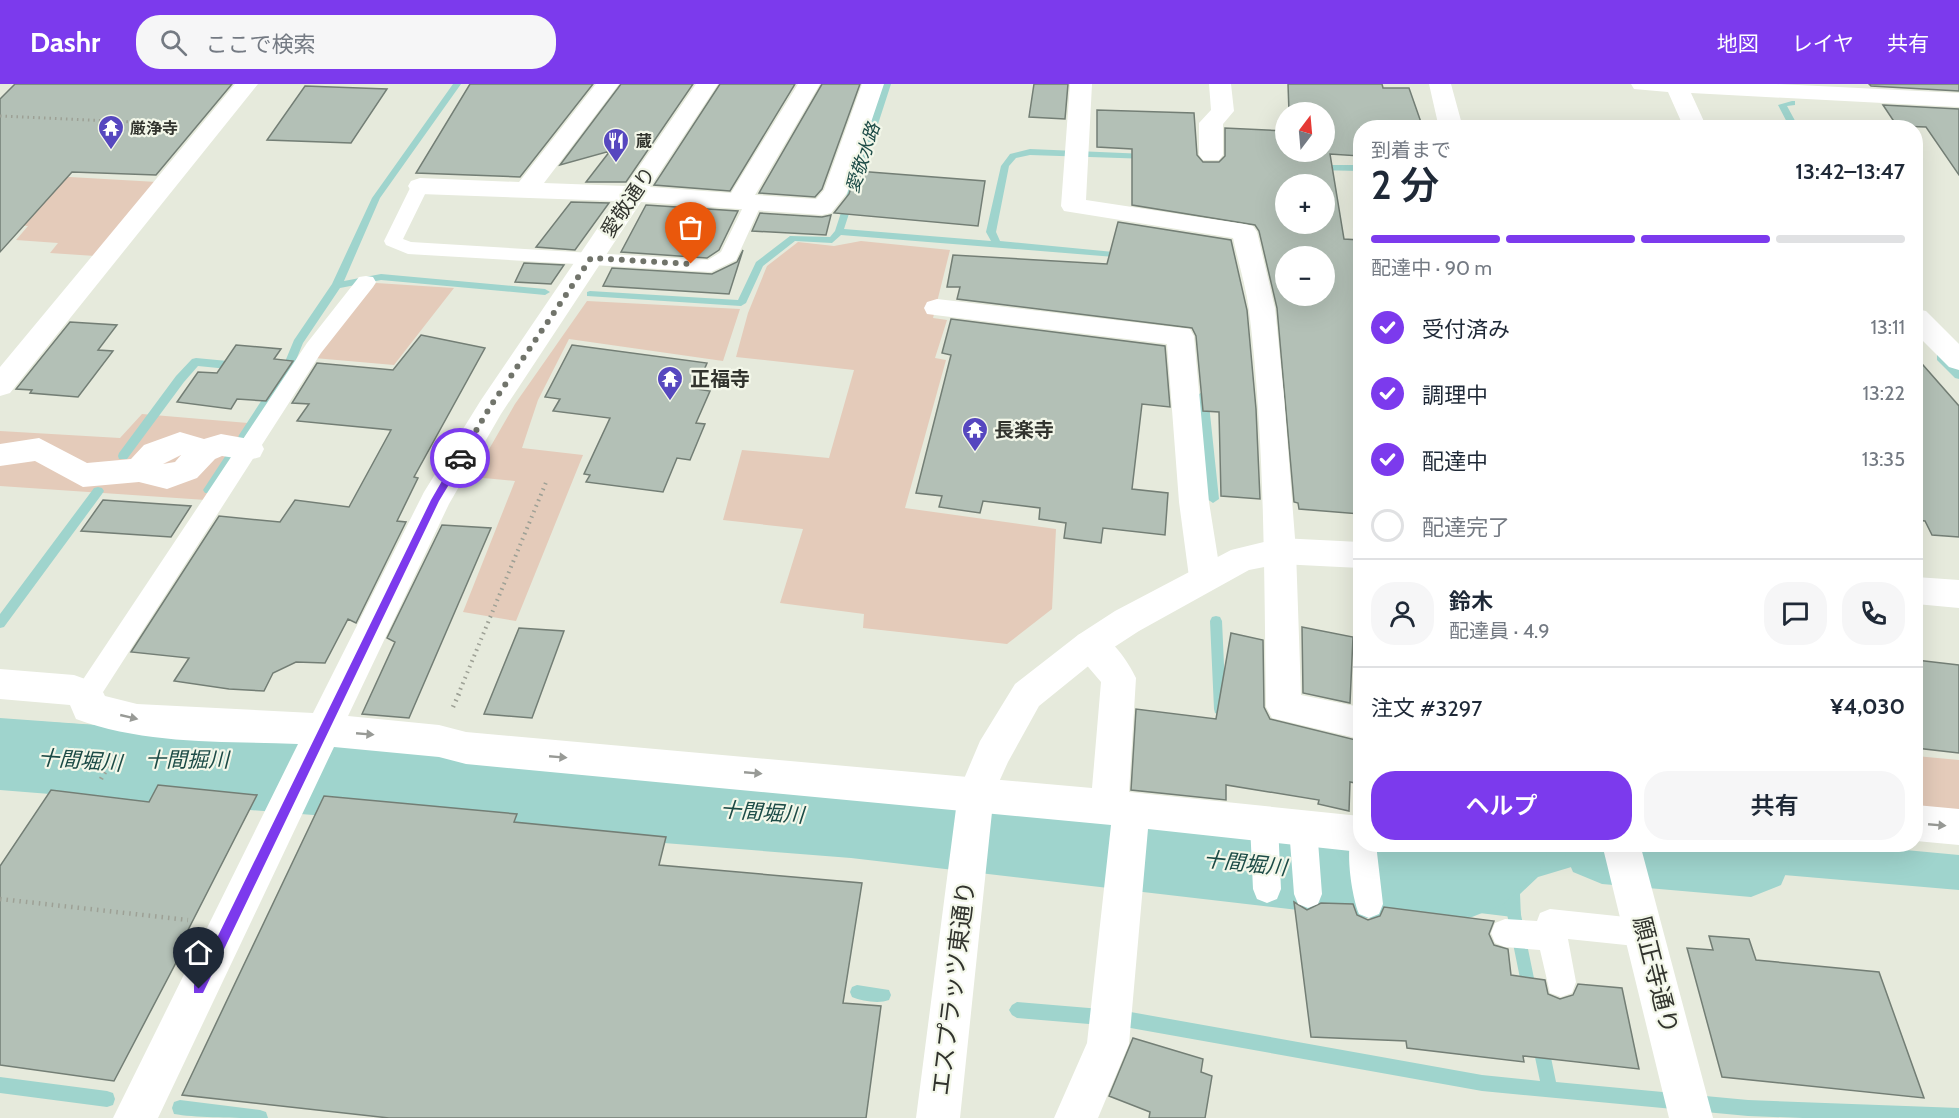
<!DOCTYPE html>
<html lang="ja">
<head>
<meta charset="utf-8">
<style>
	:root { --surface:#fff; --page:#f6f6f7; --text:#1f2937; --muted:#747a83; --line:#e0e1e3; --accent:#7c3aed }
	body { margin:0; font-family:Cabin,"Noto Sans JP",sans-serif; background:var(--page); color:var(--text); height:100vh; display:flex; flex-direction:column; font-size:22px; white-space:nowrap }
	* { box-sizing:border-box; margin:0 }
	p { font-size:20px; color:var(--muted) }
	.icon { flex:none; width:33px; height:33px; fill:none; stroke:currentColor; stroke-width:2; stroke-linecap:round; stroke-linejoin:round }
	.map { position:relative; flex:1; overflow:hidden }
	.panel { position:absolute; left:1353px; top:36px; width:570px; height:732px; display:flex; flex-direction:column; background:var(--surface); border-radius:24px; box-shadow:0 6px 24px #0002 }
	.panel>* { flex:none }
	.needle { width:39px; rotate:16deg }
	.tools { position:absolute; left:1275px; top:18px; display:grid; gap:12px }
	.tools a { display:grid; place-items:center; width:60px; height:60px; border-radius:50%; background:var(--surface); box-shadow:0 6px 24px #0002; font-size:30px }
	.pin { position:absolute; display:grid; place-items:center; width:51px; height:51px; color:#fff; margin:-62px -26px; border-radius:50% 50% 50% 0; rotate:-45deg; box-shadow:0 0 6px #0007 }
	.pin .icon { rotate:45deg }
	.courier { position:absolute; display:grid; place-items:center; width:60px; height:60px; margin:-30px; border:4px solid #7c3aed; border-radius:50%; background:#fff; color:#222; box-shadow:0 2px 8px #0007 }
	.headline em { font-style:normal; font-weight:600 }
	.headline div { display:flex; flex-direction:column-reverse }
	.headline { display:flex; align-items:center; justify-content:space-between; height:102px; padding:0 18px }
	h1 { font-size:39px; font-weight:600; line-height:45px }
	.bar { display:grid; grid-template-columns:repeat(4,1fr); gap:9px 6px; align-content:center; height:72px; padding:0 18px }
	.bar i { height:8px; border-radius:4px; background:var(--line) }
	.bar .current { background:var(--accent) }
	.bar p { grid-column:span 4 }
	.line { display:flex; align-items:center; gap:15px; padding:0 18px; border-top:2px solid var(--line) }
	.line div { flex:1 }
	.round { display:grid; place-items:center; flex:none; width:63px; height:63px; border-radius:24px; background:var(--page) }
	ol { padding:0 18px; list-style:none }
	li { display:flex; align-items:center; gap:18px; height:66px }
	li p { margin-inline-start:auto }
	li .icon { padding:6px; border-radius:50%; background:var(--accent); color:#fff; stroke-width:4 }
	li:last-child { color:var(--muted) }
	li i { width:33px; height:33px; border:3px solid var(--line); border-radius:50% }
	.button { display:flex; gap:12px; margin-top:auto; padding:12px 18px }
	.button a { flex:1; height:69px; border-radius:24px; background:var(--accent); color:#fff; font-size:24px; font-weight:600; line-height:69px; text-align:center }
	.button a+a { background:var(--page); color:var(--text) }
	header { display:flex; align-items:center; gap:36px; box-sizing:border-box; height:84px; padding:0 30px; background:var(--accent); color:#fff }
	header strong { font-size:28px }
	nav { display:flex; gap:33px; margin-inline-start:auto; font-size:21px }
	.search { width:420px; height:54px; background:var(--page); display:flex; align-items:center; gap:15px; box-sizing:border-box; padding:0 21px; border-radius:24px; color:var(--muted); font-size:22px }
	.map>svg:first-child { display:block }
</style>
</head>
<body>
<header>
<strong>Dashr</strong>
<div class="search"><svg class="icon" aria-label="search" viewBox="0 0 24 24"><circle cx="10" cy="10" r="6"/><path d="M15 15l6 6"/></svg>ここで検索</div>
<nav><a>地図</a><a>レイヤ</a><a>共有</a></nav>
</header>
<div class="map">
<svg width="1959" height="1034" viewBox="0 0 1959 1034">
	<rect width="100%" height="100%" fill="#e6eadc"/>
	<path fill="#e4cbba" d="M35 91 157 98 95 172 50 169 58 159 16 156 28 142 0 140V129Z
		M861 157 950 166 933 234 947 236 935 274 946 276 905 424 1056 445 1052 525 1007 560 863 544 864 530 780 519 803 445 723 436 742 366 829 374 854 286 736 273 748 229 767 182 798 158 834 162Z
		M376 199 454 204 394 281 314 274Z
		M587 217 740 225 723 277 569 255 538 316 522 364 583 371 516 537 463 528 515 397 473 393 515 320Z
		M142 330 248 339 255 342 206 416 0 402V347L120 354Z
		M1916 672 1959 676V727L1916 723Z"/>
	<path fill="#9fd4cd" d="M0 635 109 642 110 651 87 682 69 690 0 684Z
		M157 650 285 657 287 662 264 703 131 695 125 690 146 653Z
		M346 660 440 670 443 680 424 712 327 703Z
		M479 675 543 686 549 696 533 723 454 716 470 681Z
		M646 691 680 696 686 705 675 739 626 732 637 699Z
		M789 707 909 719 907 764 768 749 777 719Z
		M1030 730 1108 739 1114 749 1110 781 1026 772Z
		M1160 742 1250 757 1252 799 1140 782 1141 754Z
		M1405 760H1592L1594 767 1588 778 1538 793 1520 810 1521 834 1380 817 1376 768Z
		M1841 760 1959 771V806L1656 780 1651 761Z"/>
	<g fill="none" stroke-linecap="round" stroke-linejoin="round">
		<path fill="#9fd4cd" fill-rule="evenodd" d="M453 0H461L380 114 344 197 381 190 545 205 550 208 545 211 381 196 340 204 303 259 292 286 247 357H239L238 354 239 351 282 285 294 256 332 200 372 114Z
			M883 0H891L844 145 991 157 986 148 1001 82 1010 70 1030 65 1146 70 1150 73 1149 75 1030 71 1016 74 1009 82 996 148 1000 157 1124 169 1127 170V174L841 151 832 159 795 157 763 182 746 219 741 222 587 212V208L590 207 738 216 756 178 790 152 830 153 835 147Z
			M1792 17H1795V21L1787 22 1799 44H1790L1778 21Z
			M1318 81H1360V87L1315 86V82Z
			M1941 269 1945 270 1959 285V295L1955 294 1937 276V270Z
			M196 274 238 278 243 282 238 286 198 282 184 298 127 375H119L118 372 119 369 176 292 192 275Z
			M1203 307 1208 311 1219 415 1213 419 1207 415 1198 311Z
			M230 370 234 371 235 374 234 377 213 409H205L203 406 205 403 226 371Z
			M98 403 102 404 104 407 102 410 4 543 0 544V530L94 404Z
			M1216 532 1220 533 1222 537 1226 625 1225 629 1220 631 1215 629 1214 625 1210 537 1212 533Z
			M1509 812 1517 816 1519 821 1537 909 1535 914 1530 916 1525 914 1523 909 1506 825 1502 819 1504 814Z
			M857 901 889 906 891 911 889 916C879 920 862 917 852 913L850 908 852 903Z
			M1017 918 1125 927 1482 991 1540 997 1532 959 1535 954 1540 951 1545 954 1548 959 1556 998 1748 1016 1959 1024V1034H1803L1748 1032 1482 1007 1125 943 1017 934 1012 931 1009 926 1012 921Z
			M0 993 107 1007 113 1009 115 1015 113 1021 107 1023 0 1009Z
			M180 1016 260 1026 266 1028 268 1034C243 1034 197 1034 174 1030L172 1024 174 1018Z"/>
		<path fill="#9fd4cd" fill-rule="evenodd" d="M0 634 851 696 1360 751V760H1551L1539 788 1502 821 1472 833 1428 841 851 774 0 706Z
			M1561 760H1787L1793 773 1781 801 1751 813 1602 800 1573 788Z"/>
	</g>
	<path fill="#b3c0b6" stroke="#737e75" stroke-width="1.5" fill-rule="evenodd" d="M15 0H232L156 91 72 88 0 168V15Z
		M470 0H593L520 93 416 89Z
		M621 0H693L626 98H586L610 67 560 81Z
		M720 0H795L730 107 654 101Z
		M822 0H860L822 105 815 113 759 109Z
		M1034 0H1068L1065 35 1029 33Z
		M1288 0H1382L1383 4H1409L1423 44H1360V72L1330 70 1344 155 1360 156V430L1299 425 1298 419 1294 418 1277 224 1259 147 1255 141 1132 121V65L1097 63V26L1194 29 1197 71 1203 78H1219L1225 72V44L1286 47V68H1324V28H1289ZM1286 100H1324V140H1286ZM1286 172H1324V212H1286Z
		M1869 0H1959V7L1871 2Z
		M305 2 332 3 387 5 351 59 267 56Z
		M1883 21 1959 25V91L1926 43 1897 42Z
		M857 87 985 97 978 142 834 129 849 110Z
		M571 118 609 119 575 166 536 163Z
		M646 121 738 127 719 166 707 174 621 168Z
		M760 129 822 133 831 131 826 151 752 147Z
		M1118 138 1231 156 1247 226 1256 325 1260 415 1221 412 1219 328 1203 327 1196 252 1192 244 957 215 960 203H947L953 171 1107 180Z
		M743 166 729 210 603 202 612 184 712 190 737 178Z
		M524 179 564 181 551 200 515 198Z
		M951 235 1165 262 1170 323 1142 320 1132 405 1168 409 1165 451 1103 444 1101 459 1064 454 1066 439 1039 435 1040 424 983 417 980 429 939 423 942 412 916 409 951 271 942 269Z
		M70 238 117 241 98 266 113 267 78 313 30 309 32 306 16 305Z
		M421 251 485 264 414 393 418 394 397 437 406 438 356 539 348 535 325 579 296 578 273 589 264 607 229 605 174 597 189 574 131 568 219 432 280 438 295 416 349 423 391 346 297 337 309 320 292 319 317 279 393 286Z
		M236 261 281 265 274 275 293 277 266 317 237 315 231 325 177 318 198 288 217 289Z
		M572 261 707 279 696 305 710 307 696 339 705 340 690 376 677 374 663 408 586 398 590 391 584 390 610 334 553 327 560 315 545 313Z
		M1916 273 1959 322V453L1932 451 1925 437 1916 436Z
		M103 416 191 422 171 453 81 447Z
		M442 441 491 444 409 634 362 630 395 558 387 554Z
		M1302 543 1353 553 1350 619 1303 609Z
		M519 544 564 547 532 634 484 630Z
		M1231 549 1263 556 1264 623 1270 635 1360 657V700L1350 698 1349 727 1318 720 1319 716 1226 701V716L1131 706 1136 625 1216 635Z
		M1916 576 1959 581V669L1916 664Z
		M158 701 257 711 186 850H191L114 997 0 981V782L51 706 149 718Z
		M324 712 517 730 514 738 666 753 659 781 862 799 843 919 881 922 866 1034H389L182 1011Z
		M1294 818 1307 826 1321 819 1353 820 1357 831 1368 836 1380 832 1384 823 1494 837 1489 850 1494 861 1508 865 1511 891 1545 896 1548 910 1560 915 1573 911 1578 900 1622 904 1639 985 1523 972 1524 978 1407 964 1406 957 1311 953Z
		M1709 852 1749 855 1756 876 1879 888 1924 1014 1722 993 1687 864 1713 866Z
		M1133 954 1203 975 1201 988 1212 992 1205 1034H1149L1150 1028 1109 1012Z"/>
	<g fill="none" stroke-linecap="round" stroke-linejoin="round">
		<path stroke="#9da095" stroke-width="3" stroke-dasharray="1.5 4" stroke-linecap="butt" d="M0 32 176 40"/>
		<path stroke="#9da095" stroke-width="4" stroke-dasharray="1.5 4.5" stroke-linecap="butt" d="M458 611 547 396"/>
		<path stroke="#9da095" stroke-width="4.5" stroke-dasharray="1.5 5" stroke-linecap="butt" d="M453 623 459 610
			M101 695 117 667
			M0 815 188 836"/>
		<path fill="#fff" fill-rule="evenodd" d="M420 97 429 102 403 155 411 158 708 176 721 168 747 115H759L762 119 736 176 711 188 408 170 386 161 384 157 411 102Z
			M366 192 373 193 376 198 373 203 321 269 96 619 87 622 78 619 74 611 78 603 307 259 359 193Z
			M1264 727 1274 731 1278 740 1281 805 1277 815 1267 819 1257 815 1253 805 1250 740 1254 731Z
			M1303 731 1313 735 1317 744 1322 810 1318 820 1308 824 1298 820 1294 810 1289 744 1293 735Z
			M1360 747V760H1376L1383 820 1379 830 1369 834 1359 830C1352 813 1345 768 1352 751Z
			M1550 825 1645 835 1655 839 1659 849 1655 859 1645 863 1568 855 1576 898 1572 909 1561 913 1550 909 1540 866 1505 863 1495 859 1491 849 1495 839 1505 835 1537 837 1540 829Z"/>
		<path fill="#fff" fill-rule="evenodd" d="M180 348 204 355 221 350 260 357 264 365 260 373 249 376 222 372 215 375 197 394 167 405 139 398 83 403 35 377 0 382V360L39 354 87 379 131 375 144 361ZM181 371 175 378 163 380Z"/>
		<path fill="#fff" fill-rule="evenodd" d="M235 0H258L10 309 0 312V283Z
			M596 0H619L544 99 626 102 696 0H718L650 103 731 109 798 0H820L755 111 816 115 824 106 862 0H884L847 109 831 129 822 131 641 118 501 330 449 420 348 632 439 641 466 648 1092 704 1101 598 1078 571 1073 561 1078 551C1083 549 1088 547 1092 547 1110 550 1129 579 1136 594L1129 708 1360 732V760H1374L1360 768 1148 745 1129 960 1098 1034H1054L1087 959 1111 741 466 680 439 673 334 663 158 1034H113L298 660C224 657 146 661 76 635L70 621 0 615V585L74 591 99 600 105 612 137 620 313 629 424 408 481 316 616 117 420 110 411 107 408 102 411 97 420 94 519 98Z
			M1070 0H1092L1086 116 1244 140 1253 142 1257 148 1275 224 1284 313 1296 467 1301 611 1360 623V655L1272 634 1266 623C1264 491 1265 357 1249 226 1246 202 1238 178 1233 154L1064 127 1061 122Z
			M1209 0H1231L1234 27 1223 40V71L1219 76H1203L1199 71V39L1211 26Z
			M1429 0H1451L1463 44H1439Z
			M1631 0H1776L1959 9V23L1691 9 1707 44H1684L1668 8 1634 5Z
			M937 215 1190 245 1194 252 1209 418 1221 493 1216 502 1205 506 1194 502 1189 493 1179 418 1167 260 927 230 924 224 927 218Z
			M1916 225 1926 227 1959 260V286L1949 283 1916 250Z
			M1916 721 1959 725V761L1916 757Z
			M1602 760H1640L1713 1034H1669Z"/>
		<path fill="#fff" fill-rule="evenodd" d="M1280 454 1360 458V484L1280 480 1249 486 1139 547 1102 571 1039 622 1008 678 994 709 960 1034H916L958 709 980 657 1015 600 1078 551 1115 527 1231 466Z
			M1916 493 1959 496V524L1916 520Z"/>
	</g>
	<defs><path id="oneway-solid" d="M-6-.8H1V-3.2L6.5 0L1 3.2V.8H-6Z" transform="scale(1.5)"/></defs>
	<g fill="#989a96">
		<use href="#oneway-solid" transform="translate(129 633) rotate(13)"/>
		<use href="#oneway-solid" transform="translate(365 650) rotate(5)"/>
		<use href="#oneway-solid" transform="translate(558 673) rotate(5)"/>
		<use href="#oneway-solid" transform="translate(753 689) rotate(5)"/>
		<use href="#oneway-solid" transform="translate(1937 741) rotate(5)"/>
	</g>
	<path fill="#7c3aed" d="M457 371 465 374 439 417 203 909H194V901L431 416Z"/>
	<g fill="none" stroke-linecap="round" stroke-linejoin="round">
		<path stroke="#71746b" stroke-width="6" stroke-dasharray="0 10.8" d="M460 374 490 323 591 174 691 180"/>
	</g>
	<defs>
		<symbol id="temple-pin" viewBox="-11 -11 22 30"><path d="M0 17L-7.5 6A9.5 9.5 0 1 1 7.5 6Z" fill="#5647bf" stroke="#f3f7e9"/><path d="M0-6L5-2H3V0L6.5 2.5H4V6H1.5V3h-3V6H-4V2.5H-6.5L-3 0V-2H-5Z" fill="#fff"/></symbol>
		<symbol id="restaurant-pin" viewBox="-11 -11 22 30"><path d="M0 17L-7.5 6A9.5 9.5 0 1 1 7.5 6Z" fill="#5647bf" stroke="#f3f7e9"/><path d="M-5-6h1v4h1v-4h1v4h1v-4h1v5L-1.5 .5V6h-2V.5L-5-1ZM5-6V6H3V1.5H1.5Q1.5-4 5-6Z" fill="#fff"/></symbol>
	</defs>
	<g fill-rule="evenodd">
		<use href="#temple-pin" x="96" y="29" width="30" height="40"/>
		<use href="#restaurant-pin" x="601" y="42" width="30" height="40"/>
		<use href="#temple-pin" x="655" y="280" width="30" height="40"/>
		<use href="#temple-pin" x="960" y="331" width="30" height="40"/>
	</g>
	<g text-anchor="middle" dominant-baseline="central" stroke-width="4.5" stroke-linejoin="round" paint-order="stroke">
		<g font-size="16" font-weight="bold" fill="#32342e" stroke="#f3f7e9" text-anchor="start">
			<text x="130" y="44">厳浄寺</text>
			<text x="636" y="57">蔵</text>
		</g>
		<g font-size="18" font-style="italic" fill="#1c4b46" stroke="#f3f7e9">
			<text transform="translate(863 74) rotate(-72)">愛敬水路</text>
		</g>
		<g font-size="20" fill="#32342e" stroke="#f3f7e9">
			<text transform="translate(628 118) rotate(-56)">愛敬通り</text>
		</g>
		<g font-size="20" font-weight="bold" fill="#32342e" stroke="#f3f7e9" text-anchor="start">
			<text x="690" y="295">正福寺</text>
			<text x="994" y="346">長楽寺</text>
		</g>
		<g font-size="21" font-style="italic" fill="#1c4b46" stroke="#f3f7e9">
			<text x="187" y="675">十間掘川</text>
			<text transform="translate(80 676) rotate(4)">十間堀川</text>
			<text transform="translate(762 728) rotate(4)">十間堀川</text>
			<text transform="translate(1245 779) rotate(6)">十間堀川</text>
		</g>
		<g font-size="24" fill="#32342e" stroke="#f3f7e9">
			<text transform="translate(1656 891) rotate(76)">願正寺通り</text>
			<text transform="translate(953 904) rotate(-83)">エスプラッツ東通り</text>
		</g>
	</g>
</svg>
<div class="tools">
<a><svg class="needle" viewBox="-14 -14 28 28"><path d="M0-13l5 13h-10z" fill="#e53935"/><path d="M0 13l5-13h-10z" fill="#747a83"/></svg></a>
<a>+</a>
<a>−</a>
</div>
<div class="pin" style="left:691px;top:180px;background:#ea580c"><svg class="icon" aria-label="bag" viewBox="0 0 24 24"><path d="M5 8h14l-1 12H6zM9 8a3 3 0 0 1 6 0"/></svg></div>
<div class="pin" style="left:199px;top:905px;background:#1f2937"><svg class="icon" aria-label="home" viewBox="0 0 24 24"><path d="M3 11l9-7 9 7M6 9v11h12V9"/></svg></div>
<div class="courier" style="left:460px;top:374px"><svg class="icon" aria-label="car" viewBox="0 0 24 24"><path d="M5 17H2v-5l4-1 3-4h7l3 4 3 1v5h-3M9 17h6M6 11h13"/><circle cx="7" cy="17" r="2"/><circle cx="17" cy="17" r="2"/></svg></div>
<section class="panel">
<div class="headline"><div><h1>2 分</h1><p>到着まで</p></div><em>13:42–13:47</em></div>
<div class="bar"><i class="current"></i><i class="current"></i><i class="current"></i><i></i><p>配達中 · 90 m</p></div>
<ol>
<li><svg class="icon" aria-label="check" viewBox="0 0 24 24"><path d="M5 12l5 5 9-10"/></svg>受付済み<p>13:11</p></li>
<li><svg class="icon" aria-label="check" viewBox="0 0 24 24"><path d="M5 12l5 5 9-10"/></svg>調理中<p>13:22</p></li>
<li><svg class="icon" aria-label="check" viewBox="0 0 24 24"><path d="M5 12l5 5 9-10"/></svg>配達中<p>13:35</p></li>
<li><i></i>配達完了</li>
</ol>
<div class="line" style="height:108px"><a class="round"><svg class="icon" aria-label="person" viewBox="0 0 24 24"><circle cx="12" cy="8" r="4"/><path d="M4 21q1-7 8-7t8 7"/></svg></a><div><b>鈴木</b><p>配達員 · 4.9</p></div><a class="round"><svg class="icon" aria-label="chat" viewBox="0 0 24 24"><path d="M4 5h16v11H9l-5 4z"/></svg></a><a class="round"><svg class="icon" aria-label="phone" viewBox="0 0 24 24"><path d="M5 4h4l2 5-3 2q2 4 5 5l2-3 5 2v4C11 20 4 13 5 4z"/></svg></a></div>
<div class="line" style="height:78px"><div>注文 #3297</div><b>¥4,030</b></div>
<div class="button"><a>ヘルプ</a><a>共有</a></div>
</section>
</div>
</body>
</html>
